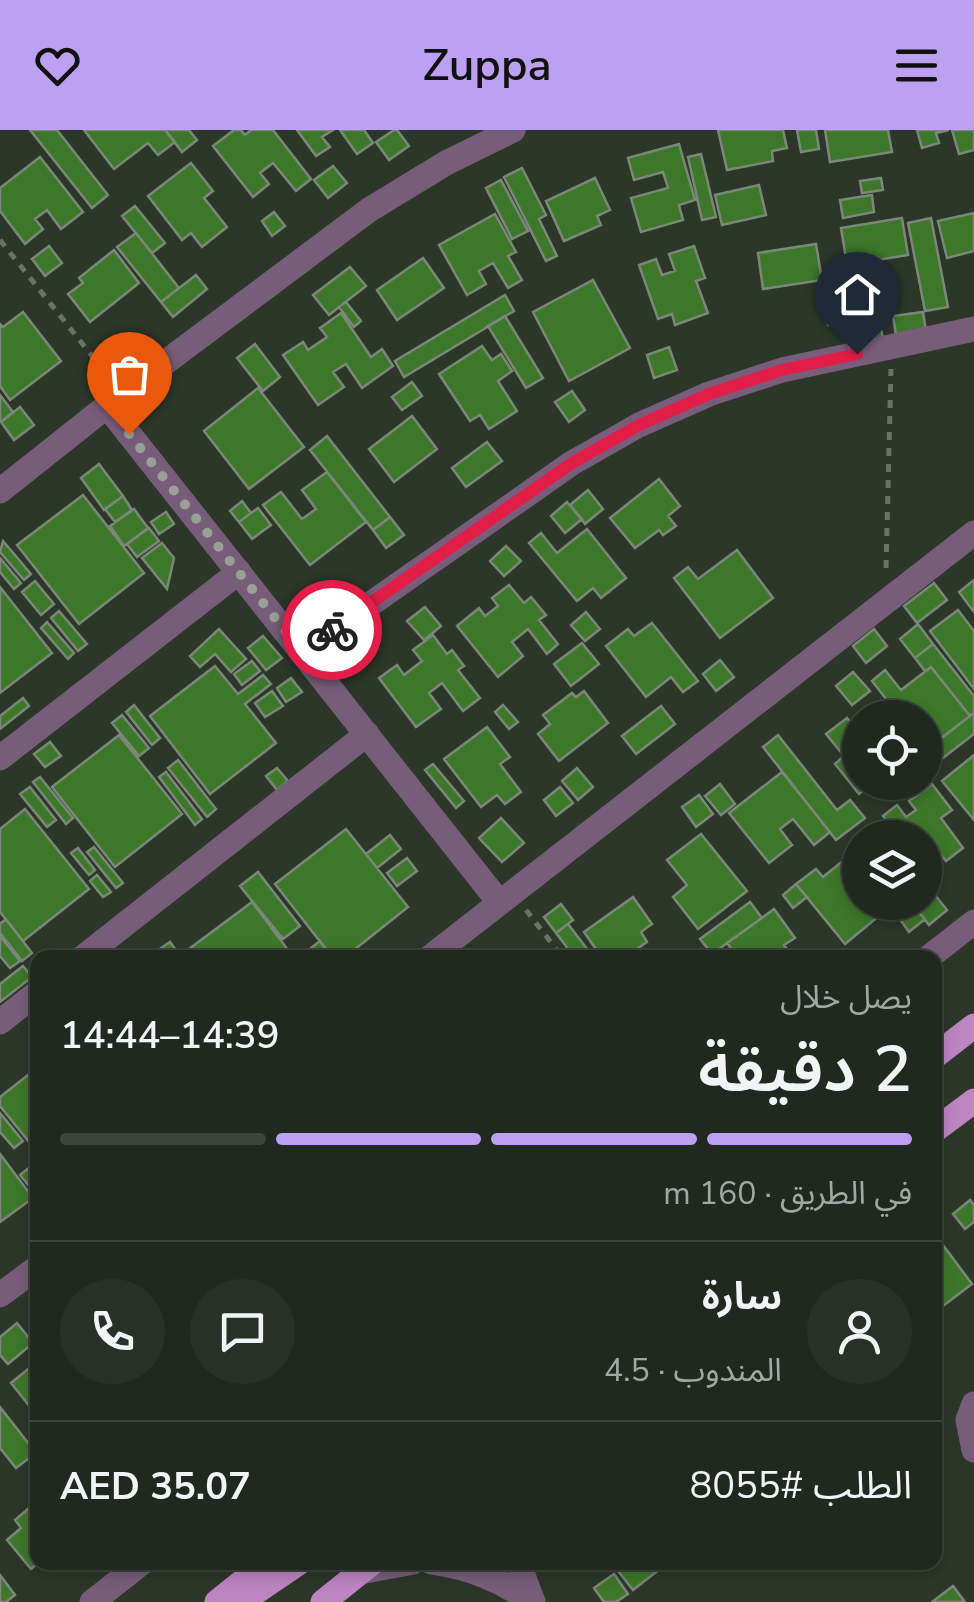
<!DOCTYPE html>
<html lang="ar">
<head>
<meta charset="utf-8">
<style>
	:root { --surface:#21281f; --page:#293028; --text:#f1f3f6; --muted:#a2a6a4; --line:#3e443d; --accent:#bca0f2 }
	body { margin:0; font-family:"Nunito Sans","Noto Sans Arabic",sans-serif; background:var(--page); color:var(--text); direction:rtl; height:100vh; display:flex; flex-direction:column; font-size:38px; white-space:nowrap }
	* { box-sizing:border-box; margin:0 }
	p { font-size:32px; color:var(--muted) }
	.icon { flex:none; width:55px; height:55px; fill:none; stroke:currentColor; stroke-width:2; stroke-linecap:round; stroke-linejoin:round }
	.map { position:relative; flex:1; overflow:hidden; direction:ltr }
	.details { position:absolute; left:30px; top:820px; width:912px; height:620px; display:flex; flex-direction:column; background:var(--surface); border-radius:20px; box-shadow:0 5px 15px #0003,0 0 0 2px var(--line); direction:rtl }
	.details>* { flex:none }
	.controls { position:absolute; left:842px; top:570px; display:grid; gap:20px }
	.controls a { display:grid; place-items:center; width:100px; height:100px; border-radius:50%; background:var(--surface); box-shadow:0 5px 15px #0003,0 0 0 2px var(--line); font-size:50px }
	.pin { position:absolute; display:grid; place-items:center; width:85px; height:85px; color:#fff; margin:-102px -42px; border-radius:50% 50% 50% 0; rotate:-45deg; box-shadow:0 0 10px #0007 }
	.pin .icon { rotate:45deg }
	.courier { position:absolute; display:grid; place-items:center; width:100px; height:100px; margin:-50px; border:8px solid #e11d48; border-radius:50%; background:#fff; color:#222; box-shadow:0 2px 12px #0007 }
	.summary em { font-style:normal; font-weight:600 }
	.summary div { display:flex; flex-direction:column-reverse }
	.summary { display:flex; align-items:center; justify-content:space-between; height:170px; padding:0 30px }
	h1 { font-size:65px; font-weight:600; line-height:75px }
	.bar { display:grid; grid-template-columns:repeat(4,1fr); gap:15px 10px; align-content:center; height:120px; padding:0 30px }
	.bar i { height:12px; border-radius:8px; background:var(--line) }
	.bar .on { background:var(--accent) }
	.bar p { grid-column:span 4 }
	.line { display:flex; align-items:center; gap:25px; padding:0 30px; border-top:2px solid var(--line) }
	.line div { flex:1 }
	.round { display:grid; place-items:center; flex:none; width:105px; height:105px; border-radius:52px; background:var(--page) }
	header { display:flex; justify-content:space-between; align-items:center; height:130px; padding:0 30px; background:var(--accent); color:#111; font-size:45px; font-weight:600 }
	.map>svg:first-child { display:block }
</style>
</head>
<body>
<header><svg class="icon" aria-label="menu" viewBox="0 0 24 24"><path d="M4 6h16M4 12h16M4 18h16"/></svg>Zuppa<svg class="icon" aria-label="heart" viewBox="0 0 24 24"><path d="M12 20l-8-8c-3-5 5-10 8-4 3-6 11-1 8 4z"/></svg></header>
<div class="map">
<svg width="974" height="1472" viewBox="0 0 974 1472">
	<rect width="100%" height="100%" fill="#2c3629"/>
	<path fill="#3d7729" stroke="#7b8778" stroke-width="2.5" d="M30 0H57L108 65 92 78Z
		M84 0H165L175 12 158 25 148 13 114 39Z
		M165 0H189L197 10 182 22Z
		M234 0H241L245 5 251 0H273L311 49 296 61 273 33 260 43 269 54 253 67 213 16Z
		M297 0H333L322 7 330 17 316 26Z
		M340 0H364L373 13 357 24Z
		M394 0H397L409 16 389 30 376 12Z
		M718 0H783L787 18 772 21 773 31 727 40Z
		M797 0H816L819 19 801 22Z
		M825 0H888L892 22 830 32Z
		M917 0H949L936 3 939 13 922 18Z
		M952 0H974V20L959 24Z
		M679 14 695 70 679 75 683 90 641 102 631 68 668 58 663 42 634 50 628 28Z
		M701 24 716 87 702 90 688 27Z
		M40 27 83 82 61 99 47 80 35 89 43 99 25 114 0 81V58Z
		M191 33 213 61 204 68 227 97 202 117 191 103 182 110 148 66Z
		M333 36 347 53 328 68 314 50Z
		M522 38 546 85 539 89 557 126 546 131 504 47Z
		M595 48 610 80 597 86 601 95 564 111 546 71Z
		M881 48 883 60 862 63 860 51Z
		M501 50 528 101 512 109 486 58Z
		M759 55 766 85 722 95 715 65Z
		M872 65 874 82 843 88 840 70Z
		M135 76 165 113 152 123 122 86Z
		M274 82 285 96 272 106 262 91Z
		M974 83V121L947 128 938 91Z
		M495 84 516 122 508 126 522 150 508 158 493 133 479 141 486 154 467 165 439 115Z
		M902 88 908 125 847 135 841 98Z
		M931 88 948 177 925 181 908 93Z
		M136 103 179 158 161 172 117 117Z
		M816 114 822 150 763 159 758 123Z
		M49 116 62 133 45 146 32 129Z
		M694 116 705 148 696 151 708 183 675 195 672 184 658 189 639 135 656 129 662 145 675 141 669 124Z
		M114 120 139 153 90 192 68 164 83 153 79 148Z
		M423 128 444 158 397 190 377 160Z
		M350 137 366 156 329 185 313 165Z
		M196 145 207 159 173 187 161 172Z
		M593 150 630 218 569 251 533 182Z
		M873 162 875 184 851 187 849 165Z
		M505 165 514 181 404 247 395 231Z
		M346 172 361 191 354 197 339 177Z
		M845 173 847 194 828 195 826 174Z
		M23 182 61 231 10 270 0 256V194L3 197Z
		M923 182 926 201 896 205 893 186Z
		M341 183 371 227 382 219 393 236 362 258 346 234 333 242 344 257 318 275 283 225 303 212 308 220 327 207 320 198Z
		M505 186 543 248 526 258 488 196Z
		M880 190 883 211 854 215 851 195Z
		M255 214 280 247 263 261 237 228Z
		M482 216 492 230 501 224 512 241 498 251 517 281 489 299 480 285 470 291 439 244Z
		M669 217 677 240 654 248 647 225Z
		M412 252 422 266 402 280 392 267Z
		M258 258 304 317 249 359 204 301Z
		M572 261 585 280 569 292 555 272Z
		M0 265 13 282 1 292 0 291Z
		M20 277 34 295 14 310 1 292Z
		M412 286 437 319 394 352 369 319Z
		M327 306 390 387 373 400 310 320Z
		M487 312 502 331 466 357 452 338Z
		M99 334 123 366 104 380 81 348Z
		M327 342 366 392 310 435 263 375 281 362 302 389 316 379 302 360Z
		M659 349 680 376 668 386 676 396 663 405 659 400 635 418 610 388Z
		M588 360 603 379 585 394 570 375Z
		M83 365 144 443 79 494 17 415Z
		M123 366 132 380 115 392 105 379Z
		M242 371 251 383 239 392 230 381Z
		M567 372 582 389 565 403 551 386Z
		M258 378 271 395 252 409 239 392Z
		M134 379 148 398 124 416 110 396Z
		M166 382 174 394 159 404 151 392Z
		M390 387 404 405 386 418 373 400Z
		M149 398 159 411 137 427 127 414Z
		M587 399 626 448 601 468 593 458 577 471 529 413 541 403 557 423Z
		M3 411 31 444 24 450 0 422Z
		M162 413 174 428 167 459 142 428Z
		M506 416 521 431 504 446 490 431Z
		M737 420 773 468 720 508 674 448 688 437 698 449Z
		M0 428 21 453 14 459 0 442Z
		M974 450V482L959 462Z
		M35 451 54 474 41 485 22 462Z
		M934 453 947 470 917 493 904 476Z
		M509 455 524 473 531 467 546 485 539 490 558 514 547 524 528 499 512 512 523 526 498 547 457 496 479 478 485 486 498 476 492 468Z
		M0 457 52 523 0 563Z
		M425 477 441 496 424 510 407 491Z
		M958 480 974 501V559L930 501Z
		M59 481 87 514 78 521 51 488Z
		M586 482 600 499 585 511 571 495Z
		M47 492 74 523 68 529 41 498Z
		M652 493 698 551 683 562 671 547 646 567 606 516 628 499 634 506Z
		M918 494 933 514 915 528 900 509Z
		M219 499 246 529 231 542 215 524 200 537 190 526Z
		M874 499 887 516 866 533 853 516Z
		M433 505 447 524 452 520 464 536 458 540 480 568 463 581 442 553 429 563 441 579 416 597 379 548 397 535 404 545 422 531 413 520Z
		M263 506 282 528 266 540 248 518Z
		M582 513 599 534 571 556 554 534Z
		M933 514 974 566V583L970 586 931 537 925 541 915 528Z
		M720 530 734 547 716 561 703 544Z
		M252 531 260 541 242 555 234 544Z
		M215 536 238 564 263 545 271 554 245 574 276 613 210 664 150 586Z
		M931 537 970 586 941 608 934 599 925 606V588H901L872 551 885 540 901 560Z
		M853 542 870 561 852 575 836 556Z
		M291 548 302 562 286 572 277 558Z
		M272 561 283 576 265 587 255 573Z
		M584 561 608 593 559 631 538 604 550 594 543 585 572 563 576 567Z
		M23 568 29 576 0 599V586Z
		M134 575 160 608 152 615 126 582Z
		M503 575 518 592 509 599 495 582Z
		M661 576 675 594 636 624 622 606Z
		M974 583V604L930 638 925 632V621Z
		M122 585 149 618 139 626 112 593Z
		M847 588 853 595 860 589V652H874L859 664 835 634 844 626 826 604Z
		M487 597 510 627 500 634 521 662 505 674 497 665 481 677 444 629Z
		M119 605 182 684 115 737 52 657Z
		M778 605 837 680 850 670 865 688 836 710 763 617Z
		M50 612 61 626 45 637 34 624Z
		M974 625V690L942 651Z
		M178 630 216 679 207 687 168 638Z
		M433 634 464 671 456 678 425 640Z
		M277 638 288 651 277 660 266 646Z
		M577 638 593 657 578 670 562 651Z
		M166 642 202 689 195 695 159 647Z
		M782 642 830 702 814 715 793 689 780 699 792 715 769 733 729 683Z
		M40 647 73 688 66 694 33 652Z
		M720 654 735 674 721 685 705 666Z
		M932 654 952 680 941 688 963 718 946 731 937 720 925 729V708H900L883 686 897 675 906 687 916 680 909 671Z
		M30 657 56 690 47 697 20 664Z
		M560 657 573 673 556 686 544 670Z
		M699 665 713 684 696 697 682 677Z
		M25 679 89 759 23 811 0 782V699Z
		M501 688 524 713 502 732 479 708Z
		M346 699 408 777 344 828H333L275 754Z
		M701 704 747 761 698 799 673 767 687 755 667 730Z
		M390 705 401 719 377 738 366 724Z
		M94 717 123 753 116 758 87 722Z
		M78 718 95 740 89 745 71 723Z
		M855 721 860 727V772H896L845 814 796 754 816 739 823 747Z
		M407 728 417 741 397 756 387 743Z
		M258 742 300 796 283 809 240 756Z
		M97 745 111 762 103 767 90 751Z
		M796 754 807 767 793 778 783 765Z
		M932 761 947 780 929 795 914 776 925 772V767Z
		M633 767 652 794 641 802 647 812 624 828H602L584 802Z
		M252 772 294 828H188L185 822Z
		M750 772 762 788 712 824 700 809Z
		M561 774 573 790 556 803 544 787Z
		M914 776 925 789 909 802 899 788Z
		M774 779 795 808 784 815 793 828H738L727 813Z
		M6 789 32 823 22 831 0 803V794Z
		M568 794 594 828H575L556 803Z
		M0 806 20 831 10 838 0 826Z
		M320 811 333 828H319L311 818Z
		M170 812 182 828H168L161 818Z
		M23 836 32 847 0 872V854Z
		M38 937V1023L0 976V967Z
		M0 983 23 1011 14 1018 0 1002Z
		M0 1024 33 1068 0 1092Z
		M30 1037 38 1046V1067L20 1045Z
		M970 1070 974 1075V1092L965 1099 953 1084Z
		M943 1115 972 1154 935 1182V1121Z
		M17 1193 33 1213 8 1234 0 1225V1207Z
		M38 1231V1287L11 1253Z
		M0 1277 36 1323 16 1338 0 1318Z
		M28 1379 35 1387 38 1385 39 1432 31 1439 7 1410 21 1398 15 1390Z
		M611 1432H669L633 1460Z
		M614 1444 628 1464 616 1472H604L594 1458Z
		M0 1445 15 1465 6 1472H0Z
		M953 1456 965 1472H932Z"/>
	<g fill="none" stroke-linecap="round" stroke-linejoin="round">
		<path stroke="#6a7368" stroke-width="5" stroke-dasharray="8 8" stroke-linecap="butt" d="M0 110 108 246
			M886 438 891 239
			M526 780 563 828"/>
		<path stroke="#785d7a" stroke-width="25" d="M107 276 499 772
			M0 361 107 276 369 80 446 33 513 0
			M302 522 572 333 639 295 709 264 782 240 974 199
			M0 628 239 442
			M82 828 367 604
			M429 828 974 403
			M928 828 974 792
			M0 892 38 862
			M0 1165 38 1137
			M974 1274 968 1290 974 1320
			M431 1432C471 1438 499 1449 532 1472
			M518 1432 533 1472
			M360 1442 413 1432
			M92 1472 143 1432"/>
		<path stroke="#bc84c1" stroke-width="25" d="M935 926 974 896
			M935 1000 974 971
			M217 1472 267 1432
			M241 1472 300 1432
			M323 1472 373 1432"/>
	</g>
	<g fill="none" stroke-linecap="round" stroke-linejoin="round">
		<path stroke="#99a096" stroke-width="10" stroke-dasharray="0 18" d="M129 304 302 522 332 500"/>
		<path stroke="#e11d48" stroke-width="12" d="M332 500 572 333 639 295 709 264 782 240 857 224"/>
	</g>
</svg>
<div class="controls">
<a><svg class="icon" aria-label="locate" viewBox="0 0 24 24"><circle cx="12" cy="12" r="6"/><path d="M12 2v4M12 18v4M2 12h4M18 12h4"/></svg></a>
<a><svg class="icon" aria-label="layers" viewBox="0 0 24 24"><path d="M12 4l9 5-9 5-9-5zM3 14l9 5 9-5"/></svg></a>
</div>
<div class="pin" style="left:129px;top:304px;background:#ea580c"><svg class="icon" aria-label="bag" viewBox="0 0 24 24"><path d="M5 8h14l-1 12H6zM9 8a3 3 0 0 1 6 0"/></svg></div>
<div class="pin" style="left:857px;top:224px;background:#1f2937"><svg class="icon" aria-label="home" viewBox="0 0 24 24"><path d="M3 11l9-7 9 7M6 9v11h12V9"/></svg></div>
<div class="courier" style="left:332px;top:500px"><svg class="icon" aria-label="bike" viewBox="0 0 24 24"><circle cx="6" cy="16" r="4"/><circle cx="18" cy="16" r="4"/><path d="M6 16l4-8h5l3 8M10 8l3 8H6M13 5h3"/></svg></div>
<section class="details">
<div class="summary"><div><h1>2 دقيقة</h1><p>يصل خلال</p></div><em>14:39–14:44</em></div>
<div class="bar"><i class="on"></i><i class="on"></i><i class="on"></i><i></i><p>في الطريق · 160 m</p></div>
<div class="line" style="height:180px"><a class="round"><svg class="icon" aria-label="person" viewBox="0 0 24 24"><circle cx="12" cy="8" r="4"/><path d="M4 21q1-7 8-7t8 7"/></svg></a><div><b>سارة</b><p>المندوب · 4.5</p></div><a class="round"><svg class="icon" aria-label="chat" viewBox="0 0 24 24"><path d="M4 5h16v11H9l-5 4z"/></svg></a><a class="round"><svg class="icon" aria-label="phone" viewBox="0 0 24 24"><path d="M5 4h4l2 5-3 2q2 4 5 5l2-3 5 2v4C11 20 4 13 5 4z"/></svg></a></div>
<div class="line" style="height:130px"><div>الطلب #8055</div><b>AED 35.07</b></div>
</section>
</div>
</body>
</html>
